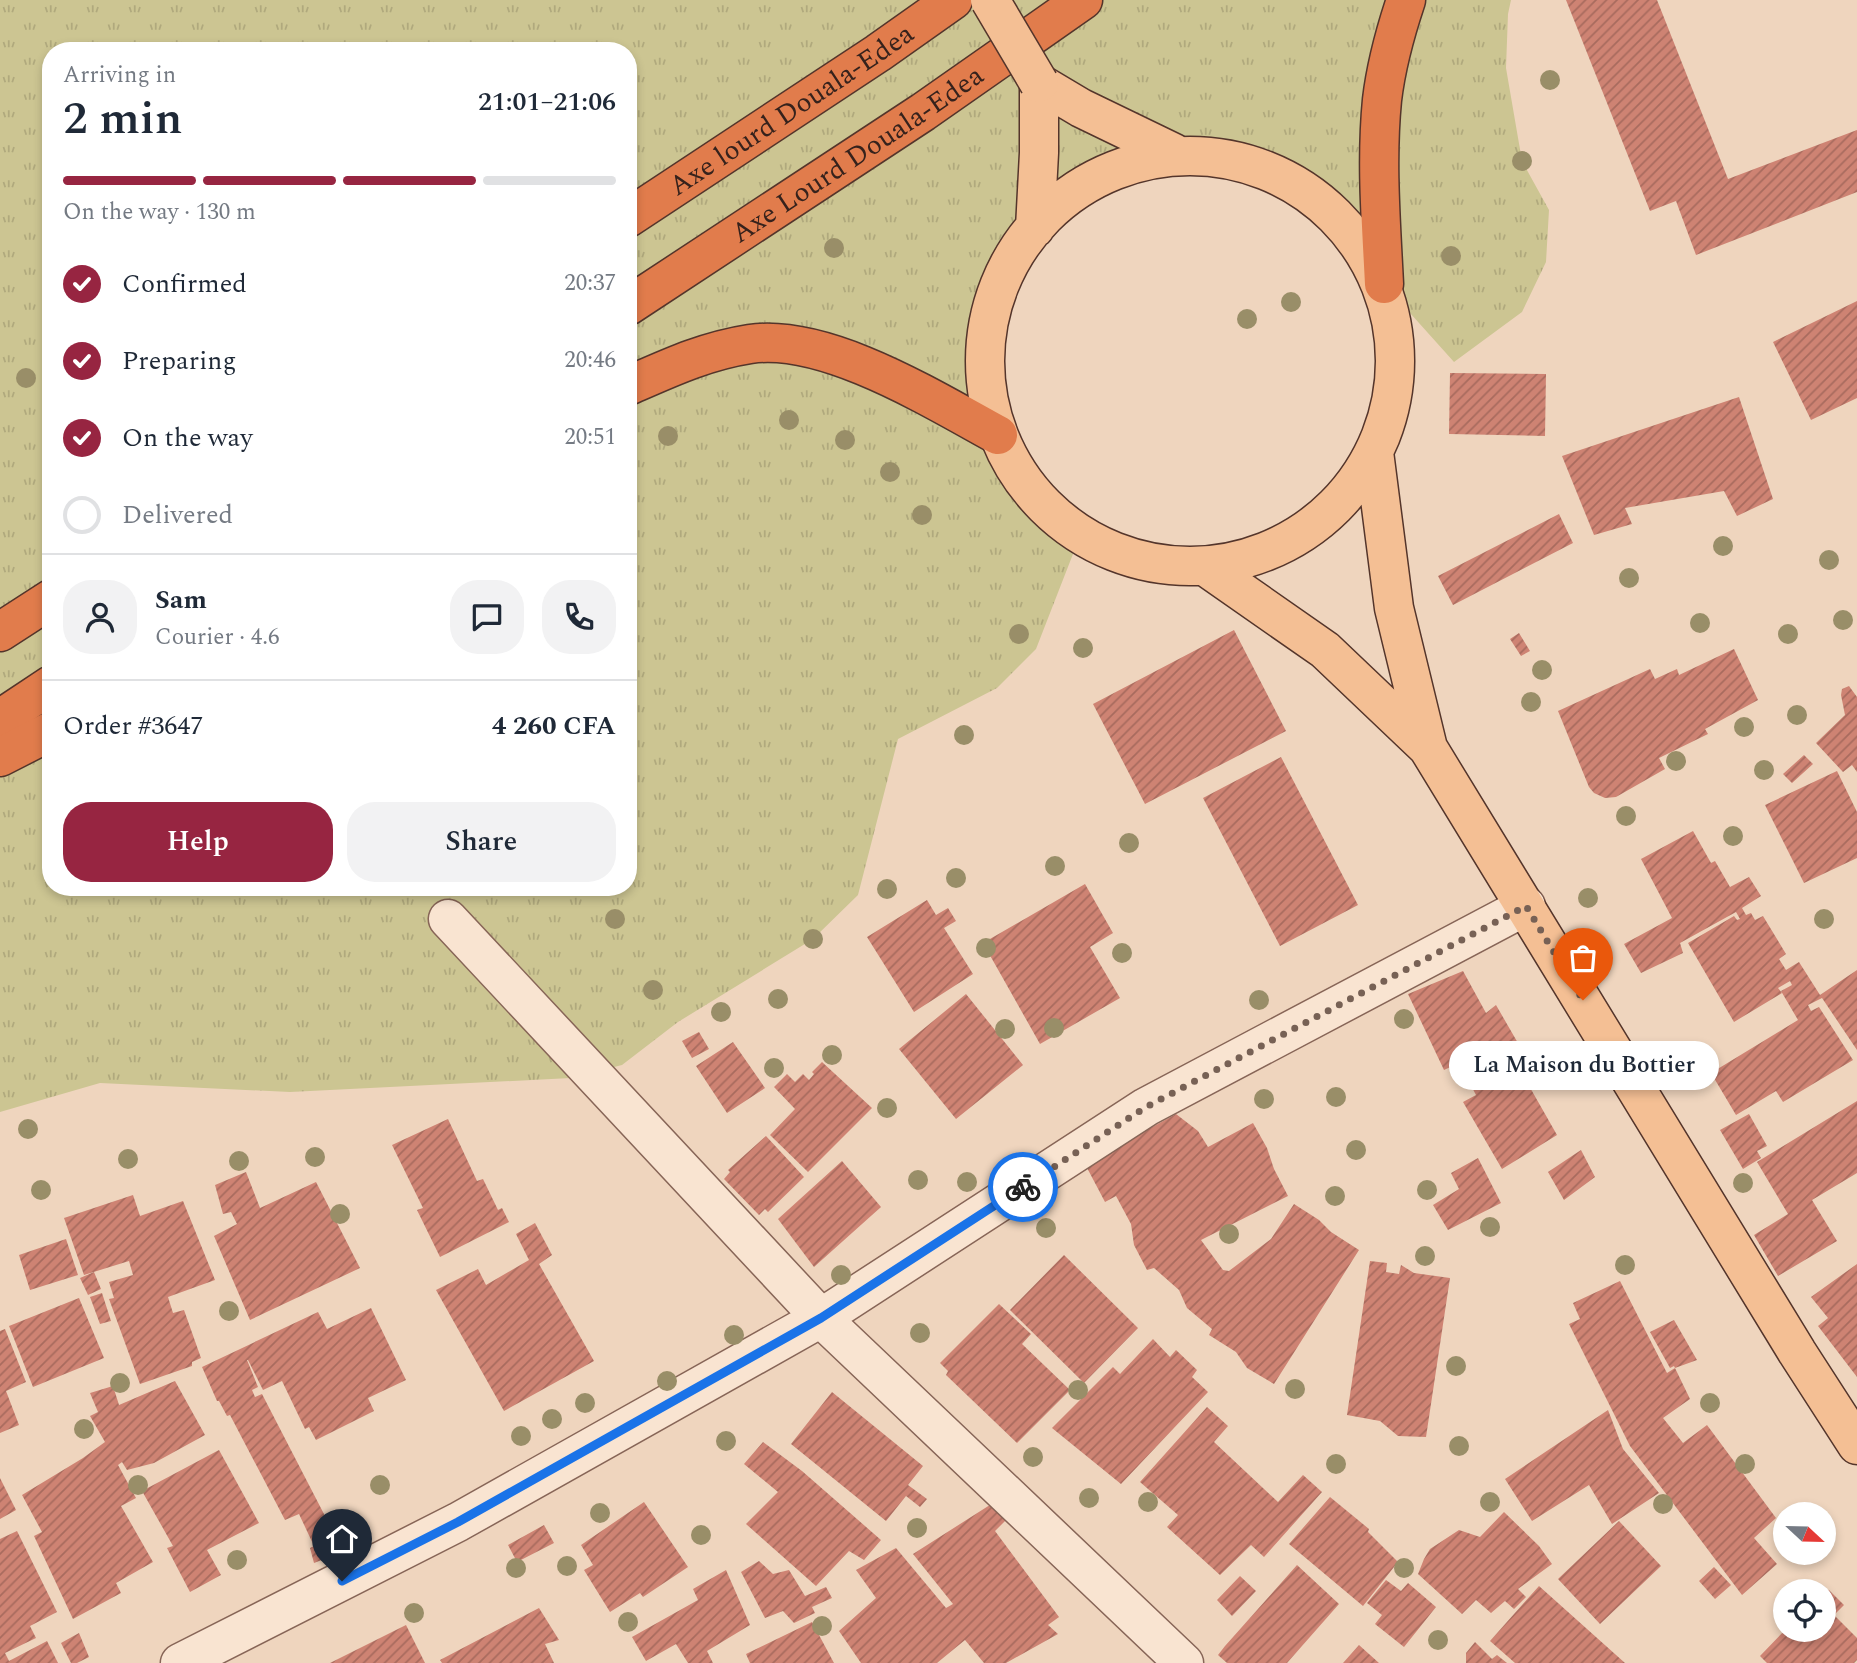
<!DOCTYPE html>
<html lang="en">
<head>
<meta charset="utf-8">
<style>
	:root { --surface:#fff; --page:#f2f2f3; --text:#1f2937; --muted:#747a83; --line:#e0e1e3; --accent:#972541 }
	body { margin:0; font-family:Spectral,serif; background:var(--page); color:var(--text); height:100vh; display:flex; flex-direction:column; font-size:26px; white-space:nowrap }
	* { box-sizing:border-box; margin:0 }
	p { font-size:23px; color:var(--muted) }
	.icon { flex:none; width:38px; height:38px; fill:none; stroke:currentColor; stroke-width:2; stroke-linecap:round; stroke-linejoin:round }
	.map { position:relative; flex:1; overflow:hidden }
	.sheet { position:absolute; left:42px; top:42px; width:595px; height:854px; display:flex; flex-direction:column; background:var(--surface); border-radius:28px; box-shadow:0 4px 10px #0003 }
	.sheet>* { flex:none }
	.needle { width:46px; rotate:112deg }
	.controls { position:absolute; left:1773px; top:1502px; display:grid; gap:14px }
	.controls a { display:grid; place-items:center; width:63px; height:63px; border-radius:50%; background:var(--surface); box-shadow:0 4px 10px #0003; font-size:35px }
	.pin { position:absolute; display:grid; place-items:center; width:60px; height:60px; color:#fff; margin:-72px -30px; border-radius:50% 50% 50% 0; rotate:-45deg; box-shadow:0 0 7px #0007 }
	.pin .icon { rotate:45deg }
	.courier { position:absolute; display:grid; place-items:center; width:70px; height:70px; margin:-35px; border:5px solid #1a73e8; border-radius:50%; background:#fff; color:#222; box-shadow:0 2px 9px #0007 }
	.bubble { position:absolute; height:49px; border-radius:24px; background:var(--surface); box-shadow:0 4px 10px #0003; font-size:23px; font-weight:600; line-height:49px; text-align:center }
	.summary em { font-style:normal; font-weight:600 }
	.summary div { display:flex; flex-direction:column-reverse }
	.summary { display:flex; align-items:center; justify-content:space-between; height:119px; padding:0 21px }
	h1 { font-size:46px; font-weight:600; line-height:52px }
	.bar { display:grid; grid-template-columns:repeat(4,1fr); gap:10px 7px; align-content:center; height:84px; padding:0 21px }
	.bar i { height:9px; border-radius:5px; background:var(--line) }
	.bar .active { background:var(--accent) }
	.bar p { grid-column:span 4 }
	.line { display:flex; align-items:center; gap:18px; padding:0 21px; border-top:2px solid var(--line) }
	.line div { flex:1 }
	.round { display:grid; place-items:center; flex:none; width:74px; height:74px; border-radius:28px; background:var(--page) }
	ol { padding:0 21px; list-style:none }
	li { display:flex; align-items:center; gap:21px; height:77px }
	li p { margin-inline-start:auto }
	li .icon { padding:7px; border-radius:50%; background:var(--accent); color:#fff; stroke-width:4 }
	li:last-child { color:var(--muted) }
	li i { width:38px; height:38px; border:4px solid var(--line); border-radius:50% }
	.button { display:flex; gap:14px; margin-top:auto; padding:14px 21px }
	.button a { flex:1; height:80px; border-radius:28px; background:var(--accent); color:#fff; font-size:28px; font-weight:600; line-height:80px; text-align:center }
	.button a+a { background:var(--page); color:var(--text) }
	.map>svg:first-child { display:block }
</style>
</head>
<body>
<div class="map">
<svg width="1857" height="1663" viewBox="0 0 1857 1663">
	<defs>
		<pattern id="grass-tufts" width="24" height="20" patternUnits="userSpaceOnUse" patternTransform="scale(1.75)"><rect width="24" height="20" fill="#ccc592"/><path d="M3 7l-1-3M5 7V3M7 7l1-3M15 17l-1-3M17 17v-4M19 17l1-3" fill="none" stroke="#b0a97d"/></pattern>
		<pattern id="building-hatch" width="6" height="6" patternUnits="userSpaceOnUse" patternTransform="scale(1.75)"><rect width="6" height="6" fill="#ce8373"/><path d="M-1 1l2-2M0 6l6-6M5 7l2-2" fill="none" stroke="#a86b5e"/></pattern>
	</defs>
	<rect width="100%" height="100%" fill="#efd5be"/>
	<path fill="url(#grass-tufts)" fill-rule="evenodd" d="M0 0H1511L1508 14 1506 68 1522 161 1549 210 1546 262 1522 312 1454 362 1384 284 1366 253 1329 208 1280 175 1225 157 1174 153 1115 169 1069 194 1035 228 995 294 984 365 998 435 1017 475 1045 509 1080 536 1036 649 997 688 898 739 858 895 813 939 678 1022 622 1065 571 1078 290 1092 100 1083 0 1112ZM51 51H628V887H51Z"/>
	<path fill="url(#building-hatch)" d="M1566 0H1657L1728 179 1857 130V192L1696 255 1676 201 1650 211Z
		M1857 301V398L1811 420 1773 342Z
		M1450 373 1546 374 1545 436 1449 434Z
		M1739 397 1773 499 1737 516 1724 491 1625 508 1632 524 1594 535 1562 456Z
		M1559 514 1573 543 1453 605 1438 576Z
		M1234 630 1286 731 1145 804 1093 704Z
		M1519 633 1530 651 1521 656 1510 639Z
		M1734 649 1758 700 1705 729 1708 734 1659 758 1665 769 1616 797 1605 798 1594 793 1589 787 1558 711 1650 669 1655 679 1677 669 1679 675Z
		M1849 686 1857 697V772L1852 765 1843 772 1816 743 1845 715 1841 695 1842 689Z
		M1804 755 1813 764 1792 783 1783 774Z
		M1281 757 1358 905 1280 946 1203 798Z
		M1837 771 1857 812V858L1804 883 1765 805Z
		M1693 831 1711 863 1715 861 1730 887 1749 877 1761 896 1742 908 1746 915 1751 913 1755 920 1763 916 1786 954 1779 959 1786 970 1799 962 1820 995 1857 970V1050L1822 998 1808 1005 1811 1011 1819 1007 1853 1060 1783 1102 1776 1091 1736 1115 1711 1073 1798 1020 1781 991 1792 985 1790 981 1778 988 1782 993 1734 1022 1688 943 1734 916 1737 920 1740 919 1736 912 1680 943 1683 953 1641 973 1624 944 1672 918 1641 859Z
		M1085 884 1113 933 1090 947 1120 998 1040 1044 983 943Z
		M927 900 936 915 948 908 956 921 944 928 973 974 914 1012 867 937Z
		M1463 971 1486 1013 1496 1005 1530 1064 1520 1070 1557 1135 1502 1169 1463 1102 1476 1095 1459 1063 1444 1070 1408 994Z
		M966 994 1023 1065 956 1119 899 1049Z
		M699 1032 709 1049 692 1058 682 1041Z
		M733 1042 765 1088 727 1113 696 1066Z
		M822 1062 872 1108 808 1172 770 1135 795 1109 774 1087 787 1074 795 1082 803 1074 809 1080 814 1074 812 1072Z
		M1857 1101V1173L1812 1200 1837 1241 1778 1276 1754 1235 1788 1214 1757 1162Z
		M1176 1114 1198 1131 1208 1147 1253 1123 1267 1148 1274 1169 1288 1196 1201 1240 1223 1270 1229 1271 1271 1239 1294 1204 1319 1220 1331 1232 1359 1250 1274 1384 1247 1368 1236 1352 1209 1335 1212 1329 1187 1308 1179 1290 1154 1268 1147 1270 1134 1245 1131 1224 1116 1196 1105 1202 1085 1164Z
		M1749 1114 1767 1146 1757 1151 1761 1158 1743 1169 1720 1130Z
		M448 1119 477 1181 483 1179 498 1210 502 1208 509 1222 440 1257 417 1210 423 1208 392 1145Z
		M766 1136 804 1177 768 1212 765 1209 759 1215 724 1179 730 1172 728 1170Z
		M1581 1150 1595 1177 1564 1200 1548 1172Z
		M1478 1158 1501 1203 1448 1230 1433 1205 1459 1189 1451 1173Z
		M842 1161 881 1207 814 1267 778 1219Z
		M246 1172 260 1208 316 1182 360 1268 250 1320 214 1236 237 1224 231 1212 223 1214 215 1185Z
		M133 1195 140 1216 183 1201 215 1280 168 1297 173 1313 184 1310 201 1358 192 1362V1366L140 1384 109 1299 114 1298 109 1282 133 1275 129 1261 84 1275 64 1218Z
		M535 1223 552 1255 539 1264 594 1361 504 1411 436 1290 478 1269 486 1285 529 1260 516 1234Z
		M66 1239 78 1275 30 1290 19 1255Z
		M1064 1255 1138 1328 1084 1383 1010 1310Z
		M1370 1261 1387 1263 1386 1272 1399 1274 1401 1265 1414 1273 1450 1278 1426 1437 1398 1436 1380 1421 1347 1415Z
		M1857 1264V1377L1818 1326 1828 1318 1811 1297Z
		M94 1272 101 1289 88 1295 80 1278Z
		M1620 1281 1667 1373 1675 1368 1690 1399 1663 1418 1683 1443 1707 1425 1776 1518 1754 1538 1777 1564 1742 1595 1630 1446 1569 1324 1580 1319 1573 1303Z
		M102 1293 111 1321 100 1324 90 1297Z
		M79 1298 104 1358 33 1387 9 1326Z
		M999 1304 1031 1334 1022 1344 1070 1390 1017 1443 946 1375 948 1371 940 1363Z
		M371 1308 406 1380 368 1398 374 1411 316 1440 309 1427 305 1429 282 1381 263 1390 248 1360H247L258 1387 252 1390 255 1397 262 1394 340 1545 342 1552 314 1563 310 1548 314 1546 299 1514 285 1520 230 1415 227 1416 219 1401H217L202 1367 318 1312 327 1329Z
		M1674 1320 1697 1360 1675 1368 1674 1366 1670 1368 1650 1332Z
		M5 1329 26 1382 6 1391 19 1425 0 1433V1331Z
		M1153 1339 1170 1357 1176 1350 1197 1370 1192 1377 1208 1392 1121 1484 1052 1428 1113 1367 1120 1374Z
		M175 1381 205 1435 154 1463 127 1470 122 1462 118 1465 136 1498 121 1506 153 1562 116 1583 121 1593 73 1619 34 1536 42 1532 22 1495 83 1458 105 1442 90 1416 98 1412 90 1393 113 1386 119 1405Z
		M832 1392 923 1466 908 1485 927 1499 920 1507 906 1496 886 1521 791 1444Z
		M1207 1407 1228 1426 1214 1442 1278 1502 1303 1475 1322 1492 1264 1557 1251 1545 1220 1575 1167 1527 1178 1515 1140 1482Z
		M1608 1410 1623 1449 1659 1493 1612 1524 1589 1485 1532 1521 1505 1479Z
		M763 1442 802 1471 881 1540 864 1560 849 1551 816 1586 746 1524 778 1492 744 1464Z
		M219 1450 259 1523 207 1550 221 1575 190 1592 167 1548 173 1546 142 1491Z
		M0 1478 16 1510 0 1519Z
		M1330 1497 1369 1529 1368 1532 1398 1562 1363 1606 1289 1544Z
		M644 1502 688 1567 643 1597 640 1593 610 1612 584 1570 593 1565 581 1545Z
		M993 1503 1007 1519 995 1531 1059 1617 1048 1625 1058 1634 1006 1663H984L965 1640 937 1663H861L839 1631 876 1598 856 1570 896 1548 946 1608 953 1604 913 1554Z
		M1504 1512 1539 1546 1552 1564 1518 1589 1526 1597 1514 1609 1505 1601 1491 1613 1476 1600 1462 1614 1418 1574 1424 1559 1430 1549 1459 1530 1480 1537Z
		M1619 1521 1661 1566 1600 1624 1558 1579Z
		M544 1525 554 1543 517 1562 508 1545Z
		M17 1531 57 1612 30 1626 36 1638 5 1653 9 1661 47 1641 58 1663H0V1539Z
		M759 1561 773 1574 789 1570 805 1596 826 1587 832 1598 812 1607 815 1613 794 1623 783 1611 765 1618 741 1572Z
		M1297 1565 1339 1604 1287 1663H1227L1218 1655 1225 1646Z
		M1714 1567 1731 1585 1715 1599 1699 1581Z
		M726 1570 750 1625 707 1651 713 1663H688L676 1644 646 1661 632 1637 698 1600 693 1589Z
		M1240 1576 1256 1591 1232 1616 1217 1600Z
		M1386 1580 1401 1591 1408 1583 1436 1607 1404 1647 1375 1624 1382 1615 1367 1603Z
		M1539 1586 1625 1663H1515L1490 1641Z
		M1829 1590 1844 1605 1834 1615 1857 1638V1660L1854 1663H1767L1760 1656 1786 1629H1824V1595Z
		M539 1608 559 1640 545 1644 554 1663H442L440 1660Z
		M812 1622 834 1663H750L746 1654Z
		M406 1625 425 1663H330Z
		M79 1633 89 1657 77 1663H71L61 1643Z
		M1475 1642 1492 1659 1497 1655 1507 1663H1466V1653Z
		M1359 1645 1379 1663H1343Z"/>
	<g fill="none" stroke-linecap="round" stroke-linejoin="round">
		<defs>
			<path id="minor" d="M448 919 821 1318 1184 1663
				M180 1663 458 1522 821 1318 1146 1107 1526 906"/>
			<path id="major" d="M1039 83 1081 108 1174 153
				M985 361a205 205 0 1 1 410 0a205 205 0 1 1-410 0Z
				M1035 228 1039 153V83
				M1374 452 1394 608 1428 748
				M1206 567 1325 650 1428 748 1797 1352 1857 1445"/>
			<g id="highway">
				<path id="s1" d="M628 218 878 53 953 0"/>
				<path d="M1384 284C1381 223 1376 161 1382 100 1386 66 1395 33 1406 0"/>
				<path id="s2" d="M628 306 923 112 1083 0"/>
				<path d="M628 386C669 368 705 351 750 344 826 333 932 399 998 435"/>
				<path d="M0 632 51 599"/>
				<path d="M0 719 51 685"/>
				<path d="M0 757 51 731"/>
			</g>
		</defs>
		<use href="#minor" stroke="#876557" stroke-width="41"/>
		<use href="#major" stroke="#54352b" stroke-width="41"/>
		<use href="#highway" stroke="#54352b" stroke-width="41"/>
		<use href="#minor" stroke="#f9e4d1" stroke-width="38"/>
		<use href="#major" stroke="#f4bf94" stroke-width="38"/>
		<use href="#highway" stroke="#e17c4c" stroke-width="38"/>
		<defs>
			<path id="major-bridge" d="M990 0 1039 83"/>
		</defs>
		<use href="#major-bridge" stroke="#54352b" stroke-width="41" stroke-linecap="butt"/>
		<use href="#major-bridge" stroke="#f4bf94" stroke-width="38"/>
	</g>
	<g fill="#998e68">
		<circle cx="1550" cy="80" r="10"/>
		<circle cx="1522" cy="161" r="10"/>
		<circle cx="834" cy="248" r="10"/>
		<circle cx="1451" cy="256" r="10"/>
		<circle cx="1291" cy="302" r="10"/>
		<circle cx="1247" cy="319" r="10"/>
		<circle cx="26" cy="378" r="10"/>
		<circle cx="789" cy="420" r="10"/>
		<circle cx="668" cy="436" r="10"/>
		<circle cx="845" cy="440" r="10"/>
		<circle cx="890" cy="472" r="10"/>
		<circle cx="922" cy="515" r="10"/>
		<circle cx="1723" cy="546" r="10"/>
		<circle cx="1829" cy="560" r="10"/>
		<circle cx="1629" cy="578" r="10"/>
		<circle cx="1843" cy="620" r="10"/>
		<circle cx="1700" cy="623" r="10"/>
		<circle cx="1019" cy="634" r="10"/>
		<circle cx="1788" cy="634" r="10"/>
		<circle cx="1083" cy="648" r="10"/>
		<circle cx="1542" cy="670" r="10"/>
		<circle cx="1531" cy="702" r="10"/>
		<circle cx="1797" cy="715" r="10"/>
		<circle cx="1744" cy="727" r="10"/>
		<circle cx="964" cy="735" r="10"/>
		<circle cx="1676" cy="761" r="10"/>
		<circle cx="1764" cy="770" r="10"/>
		<circle cx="1626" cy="816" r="10"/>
		<circle cx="1733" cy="836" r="10"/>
		<circle cx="1129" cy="843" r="10"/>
		<circle cx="1055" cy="866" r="10"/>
		<circle cx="956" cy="878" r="10"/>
		<circle cx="887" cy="889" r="10"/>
		<circle cx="1588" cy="898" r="10"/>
		<circle cx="615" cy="919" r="10"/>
		<circle cx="1824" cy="919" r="10"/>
		<circle cx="813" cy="939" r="10"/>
		<circle cx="986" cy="948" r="10"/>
		<circle cx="1122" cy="953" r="10"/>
		<circle cx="653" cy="990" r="10"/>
		<circle cx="778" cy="999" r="10"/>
		<circle cx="1259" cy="1000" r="10"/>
		<circle cx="721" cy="1012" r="10"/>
		<circle cx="1404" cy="1019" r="10"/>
		<circle cx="1054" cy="1028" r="10"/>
		<circle cx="1005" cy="1029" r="10"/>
		<circle cx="832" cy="1055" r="10"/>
		<circle cx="774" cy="1068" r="10"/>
		<circle cx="1698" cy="1069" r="10"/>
		<circle cx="1336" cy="1097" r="10"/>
		<circle cx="1264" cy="1099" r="10"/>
		<circle cx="887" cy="1108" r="10"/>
		<circle cx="28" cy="1129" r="10"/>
		<circle cx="1356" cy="1150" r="10"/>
		<circle cx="315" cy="1157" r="10"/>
		<circle cx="128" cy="1159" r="10"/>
		<circle cx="239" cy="1161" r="10"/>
		<circle cx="918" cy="1180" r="10"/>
		<circle cx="967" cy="1182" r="10"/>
		<circle cx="1743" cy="1183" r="10"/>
		<circle cx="41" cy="1190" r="10"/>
		<circle cx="1427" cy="1190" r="10"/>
		<circle cx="1335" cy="1196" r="10"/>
		<circle cx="340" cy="1214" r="10"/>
		<circle cx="1490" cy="1227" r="10"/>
		<circle cx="1046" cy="1228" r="10"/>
		<circle cx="1229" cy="1234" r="10"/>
		<circle cx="1425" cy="1256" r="10"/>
		<circle cx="1625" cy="1265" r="10"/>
		<circle cx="841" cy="1275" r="10"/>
		<circle cx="229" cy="1311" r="10"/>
		<circle cx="920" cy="1333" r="10"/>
		<circle cx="734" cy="1335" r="10"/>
		<circle cx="1456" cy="1366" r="10"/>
		<circle cx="667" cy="1381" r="10"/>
		<circle cx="120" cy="1383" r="10"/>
		<circle cx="1295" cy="1389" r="10"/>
		<circle cx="1078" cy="1390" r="10"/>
		<circle cx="585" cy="1403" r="10"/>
		<circle cx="1710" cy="1403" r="10"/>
		<circle cx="552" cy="1419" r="10"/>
		<circle cx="84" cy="1429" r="10"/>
		<circle cx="521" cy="1436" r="10"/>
		<circle cx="726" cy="1441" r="10"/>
		<circle cx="1459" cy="1446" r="10"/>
		<circle cx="1033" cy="1457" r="10"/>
		<circle cx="1336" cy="1464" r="10"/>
		<circle cx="1745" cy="1464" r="10"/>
		<circle cx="138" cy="1485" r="10"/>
		<circle cx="380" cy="1485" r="10"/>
		<circle cx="1089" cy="1498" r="10"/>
		<circle cx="1148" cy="1502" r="10"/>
		<circle cx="1490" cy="1502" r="10"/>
		<circle cx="1663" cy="1504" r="10"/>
		<circle cx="600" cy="1513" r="10"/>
		<circle cx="917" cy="1528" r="10"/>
		<circle cx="701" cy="1535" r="10"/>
		<circle cx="237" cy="1560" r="10"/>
		<circle cx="567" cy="1566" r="10"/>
		<circle cx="516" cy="1568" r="10"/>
		<circle cx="1404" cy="1568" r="10"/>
		<circle cx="414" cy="1613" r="10"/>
		<circle cx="628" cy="1622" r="10"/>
		<circle cx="822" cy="1626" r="10"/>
		<circle cx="1438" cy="1640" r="10"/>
	</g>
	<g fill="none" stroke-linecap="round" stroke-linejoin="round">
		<path stroke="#776155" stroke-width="7" stroke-dasharray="0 12.6" d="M1023 1187 1146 1107 1526 906 1583 1000"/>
		<path stroke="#1a73e8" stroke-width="9" d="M342 1581 458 1522 821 1318 1023 1187"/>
	</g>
	<g text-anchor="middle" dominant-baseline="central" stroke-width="5" stroke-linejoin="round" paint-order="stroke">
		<g font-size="28" fill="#36221c" stroke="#f6e1ce">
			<text stroke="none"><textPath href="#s1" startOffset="196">Axe lourd Douala-Edea</textPath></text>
			<text stroke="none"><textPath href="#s2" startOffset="275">Axe Lourd Douala-Edea</textPath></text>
		</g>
	</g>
</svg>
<div class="controls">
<a><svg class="needle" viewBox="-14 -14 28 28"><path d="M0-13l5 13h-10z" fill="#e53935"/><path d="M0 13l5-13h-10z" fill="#747a83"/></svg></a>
<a><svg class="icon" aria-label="locate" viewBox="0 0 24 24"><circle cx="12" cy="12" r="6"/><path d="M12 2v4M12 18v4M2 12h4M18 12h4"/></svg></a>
</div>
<div class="pin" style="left:1583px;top:1000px;background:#ea580c"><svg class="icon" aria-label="bag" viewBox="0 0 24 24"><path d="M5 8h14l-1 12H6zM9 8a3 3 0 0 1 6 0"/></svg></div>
<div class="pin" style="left:342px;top:1581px;background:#1f2937"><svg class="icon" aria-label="home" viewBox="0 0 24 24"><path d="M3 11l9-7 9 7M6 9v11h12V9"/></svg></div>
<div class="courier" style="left:1023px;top:1187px"><svg class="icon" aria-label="bike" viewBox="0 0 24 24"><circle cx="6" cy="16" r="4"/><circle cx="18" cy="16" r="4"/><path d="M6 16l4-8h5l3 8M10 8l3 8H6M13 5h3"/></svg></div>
<div class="bubble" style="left:1449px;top:1041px;width:270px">La Maison du Bottier</div>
<section class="sheet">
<div class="summary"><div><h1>2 min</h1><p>Arriving in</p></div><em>21:01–21:06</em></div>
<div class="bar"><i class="active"></i><i class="active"></i><i class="active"></i><i></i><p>On the way · 130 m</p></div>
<ol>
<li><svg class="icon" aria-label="check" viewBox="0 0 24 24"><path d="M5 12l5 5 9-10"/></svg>Confirmed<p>20:37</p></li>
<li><svg class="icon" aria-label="check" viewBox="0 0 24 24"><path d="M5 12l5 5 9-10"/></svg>Preparing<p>20:46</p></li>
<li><svg class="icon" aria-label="check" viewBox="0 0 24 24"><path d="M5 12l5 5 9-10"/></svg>On the way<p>20:51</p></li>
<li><i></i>Delivered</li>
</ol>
<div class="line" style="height:126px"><a class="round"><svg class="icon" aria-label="person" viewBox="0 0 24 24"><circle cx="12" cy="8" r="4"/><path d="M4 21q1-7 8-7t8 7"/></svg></a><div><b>Sam</b><p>Courier · 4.6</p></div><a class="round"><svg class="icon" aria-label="chat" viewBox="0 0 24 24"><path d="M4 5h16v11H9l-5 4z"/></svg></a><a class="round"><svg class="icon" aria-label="phone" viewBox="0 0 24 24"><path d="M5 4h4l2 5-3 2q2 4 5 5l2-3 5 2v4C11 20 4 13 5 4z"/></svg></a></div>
<div class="line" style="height:91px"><div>Order #3647</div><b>4 260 CFA</b></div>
<div class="button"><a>Help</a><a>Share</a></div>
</section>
</div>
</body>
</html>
